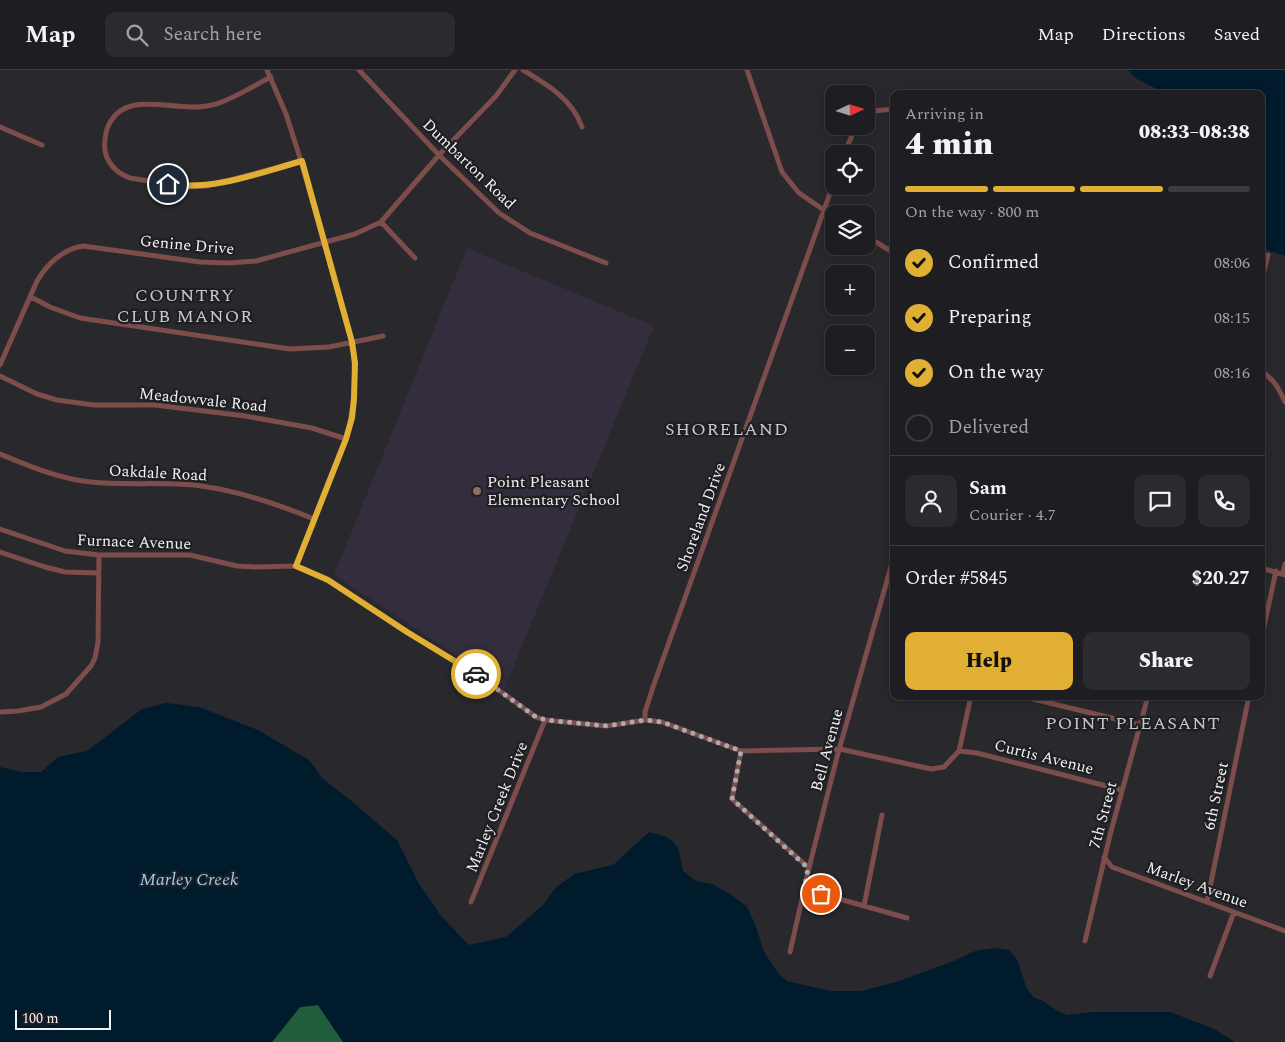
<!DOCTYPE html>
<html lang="en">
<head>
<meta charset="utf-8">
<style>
	:root { --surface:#1e1e22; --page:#2b2b2f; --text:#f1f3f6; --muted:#a1a2a5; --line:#3c3c40; --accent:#e1af34 }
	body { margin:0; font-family:Spectral,serif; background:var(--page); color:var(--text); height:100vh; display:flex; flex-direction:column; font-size:19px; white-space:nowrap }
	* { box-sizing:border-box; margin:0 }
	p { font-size:16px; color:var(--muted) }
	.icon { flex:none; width:28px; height:28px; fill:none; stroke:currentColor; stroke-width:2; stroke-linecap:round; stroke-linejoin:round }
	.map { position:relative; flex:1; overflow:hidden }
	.side { position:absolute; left:890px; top:20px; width:375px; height:610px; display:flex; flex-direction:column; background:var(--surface); border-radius:10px; box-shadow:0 2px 12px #0003,0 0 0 1px var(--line) }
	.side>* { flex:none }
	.needle { width:32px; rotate:86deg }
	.fabs { position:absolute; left:825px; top:15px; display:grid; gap:10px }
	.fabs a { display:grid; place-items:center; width:50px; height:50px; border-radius:10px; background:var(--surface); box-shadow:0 2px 12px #0003,0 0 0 1px var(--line); font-size:25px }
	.scale { position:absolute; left:15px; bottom:12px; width:96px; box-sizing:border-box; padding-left:5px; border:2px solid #f1f1f4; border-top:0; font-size:14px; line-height:18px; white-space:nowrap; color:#f1f1f4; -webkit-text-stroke:4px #1f1f23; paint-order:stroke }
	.pin { position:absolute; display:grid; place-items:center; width:42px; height:42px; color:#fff; margin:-21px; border:2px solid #fff; border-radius:50%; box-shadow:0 1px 5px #0007 }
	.courier { position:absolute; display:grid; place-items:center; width:50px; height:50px; margin:-25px; border:4px solid #e1af34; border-radius:50%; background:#fff; color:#222; box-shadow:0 1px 6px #0007 }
	.headline em { font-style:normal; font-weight:800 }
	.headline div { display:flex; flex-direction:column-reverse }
	.headline { display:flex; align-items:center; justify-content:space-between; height:85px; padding:0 15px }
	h1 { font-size:32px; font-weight:800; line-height:38px }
	.bar { display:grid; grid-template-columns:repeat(4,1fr); gap:8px 5px; align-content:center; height:60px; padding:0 15px }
	.bar i { height:6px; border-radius:4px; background:var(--line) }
	.bar .active { background:var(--accent) }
	.bar p { grid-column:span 4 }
	.line { display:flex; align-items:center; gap:12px; padding:0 15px; border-top:1px solid var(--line) }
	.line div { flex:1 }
	.round { display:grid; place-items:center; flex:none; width:52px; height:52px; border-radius:10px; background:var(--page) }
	ol { padding:0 15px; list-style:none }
	li { display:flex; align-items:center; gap:15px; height:55px }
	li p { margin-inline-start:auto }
	li .icon { padding:5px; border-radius:50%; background:var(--accent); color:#111; stroke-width:4 }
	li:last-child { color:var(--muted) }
	li i { width:28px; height:28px; border:2px solid var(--line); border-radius:50% }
	.primary-button { display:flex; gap:10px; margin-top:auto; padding:10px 15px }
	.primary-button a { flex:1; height:58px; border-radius:10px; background:var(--accent); color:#111; font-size:20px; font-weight:800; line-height:58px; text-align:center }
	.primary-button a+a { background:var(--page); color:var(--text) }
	header { display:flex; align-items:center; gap:30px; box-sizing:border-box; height:70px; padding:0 25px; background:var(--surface); border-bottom:1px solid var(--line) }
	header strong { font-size:24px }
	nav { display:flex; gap:28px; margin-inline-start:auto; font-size:18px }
	.search { width:350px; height:45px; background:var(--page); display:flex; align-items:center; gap:12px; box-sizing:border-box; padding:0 18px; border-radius:10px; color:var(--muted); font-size:19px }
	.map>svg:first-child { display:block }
</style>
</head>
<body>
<header>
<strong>Map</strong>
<div class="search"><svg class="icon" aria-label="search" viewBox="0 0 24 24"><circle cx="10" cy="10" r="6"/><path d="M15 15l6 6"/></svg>Search here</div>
<nav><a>Map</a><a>Directions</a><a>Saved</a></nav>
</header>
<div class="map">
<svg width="1285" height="972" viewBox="0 0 1285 972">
	<rect width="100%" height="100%" fill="#28282d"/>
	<path fill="#342d3d" d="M467 178 654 256 504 620 466 592 334 505Z"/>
	<path fill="#205d3c" d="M318 935 343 972H272L300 937Z"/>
	<path fill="#001b2c" d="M1128 0H1285V186L1261 178V24H1162L1157 19 1137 9Z
		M166 633 199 637 258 660 309 690 323 709 349 729 397 770 419 814 441 846 469 875 506 867 543 835 555 818 574 804 613 795 649 762C678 769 678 773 683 801L696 811 712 814 730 824 747 837 755 854 764 882 779 904 787 911 830 921H861L896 912 954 891 975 881 995 878 1009 880 1018 891 1026 917 1033 927 1045 932 1056 940 1067 945 1093 942H1170L1214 959 1235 972H343L318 935 300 937 272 972H0V697L21 702H41L58 687 87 681 142 639Z"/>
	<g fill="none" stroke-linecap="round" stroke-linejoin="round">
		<path stroke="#7c4d4b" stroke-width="5" d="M267 0 286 44 301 91 352 272C357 305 355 336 346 368L296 496
			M359 0 439 85 499 143 530 163 606 193
			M523 0C548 15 572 29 582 57
			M747 0 782 102 799 123 834 147
			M271 7C253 16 235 28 216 34 209 36 200 37 193 37 164 38 121 21 107 59 105 67 103 77 106 85 110 96 119 104 130 108L186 117 207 116 301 91
			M866 45 873 41 894 39
			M0 57 42 75
			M844 84 856 56
			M381 152 415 188
			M866 166 894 183
			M1261 212 1268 185
			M31 227 50 237 80 248 290 279 329 277 383 266
			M0 295 37 211C47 194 63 179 83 176L200 192 228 193 256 191 355 164 381 152 439 85 496 26 515 0
			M1261 301C1274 309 1279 319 1285 332
			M0 306 37 324 57 330 94 335H155L245 346 312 358 346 369
			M0 384C29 396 59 409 91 412 127 416 164 411 201 416 240 421 277 434 314 449
			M0 459 65 481 99 485H190L237 496 256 497 296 496 328 510 407 562 475 603 536 647 545 650 607 656 645 650 662 652 741 681 840 679 931 699 944 697 959 681
			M0 482 45 497 65 502 98 503
			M1261 498 1285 505
			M1283 503 1285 494
			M1261 570 1276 501
			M1021 626 1140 655
			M0 642 18 641 41 637 66 624 91 596 95 588 98 572 99 485
			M645 650V642L653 617 834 112
			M741 681 732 729 809 798
			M959 681 977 683 1122 720
			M959 681 971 626
			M1104 787 1112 797 1285 861
			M804 819 907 848
			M471 832 545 650
			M1207 832 1249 626
			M864 836 882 745
			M1085 871 1110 765 1148 626
			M790 882 809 798 837 687 894 486
			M1210 906 1234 842"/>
	</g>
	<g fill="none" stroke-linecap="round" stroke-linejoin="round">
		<path stroke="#ababae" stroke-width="5" stroke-dasharray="0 9" d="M476 604 536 647 546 650 607 656 645 650 662 652 741 681 732 729 808 798 804 819 821 824"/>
		<path stroke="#e1af34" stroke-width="6" d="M168 114C214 121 258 103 302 91L352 272 355 293 354 329 352 348 346 369 296 496 328 510 407 562 476 604"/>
	</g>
	<circle fill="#8d6e63" stroke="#1f1f23" stroke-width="2" cx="477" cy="421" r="5"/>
	<g text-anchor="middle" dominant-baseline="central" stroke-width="4.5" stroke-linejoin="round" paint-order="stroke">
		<g font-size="16" fill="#f1f1f4" stroke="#1f1f23">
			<text transform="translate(469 94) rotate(44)">Dumbarton Road</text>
			<text transform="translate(187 175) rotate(5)">Genine Drive</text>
			<text transform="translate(203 330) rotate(6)">Meadowvale Road</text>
			<text transform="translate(158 403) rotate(3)">Oakdale Road</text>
			<text transform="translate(701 447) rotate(-70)">Shoreland Drive</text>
			<text transform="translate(134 472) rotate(2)">Furnace Avenue</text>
			<text transform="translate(827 680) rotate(-75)">Bell Avenue</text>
			<text transform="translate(1044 687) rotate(14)">Curtis Avenue</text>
			<text transform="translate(1216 726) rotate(-78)">6th Street</text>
			<text transform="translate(497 737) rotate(-68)">Marley Creek Drive</text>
			<text transform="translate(1103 745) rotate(-75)">7th Street</text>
			<text transform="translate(1197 815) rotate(20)">Marley Avenue</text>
		</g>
		<g font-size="16" fill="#f1f1f4" stroke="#1f1f23" text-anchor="start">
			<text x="487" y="412">Point Pleasant<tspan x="487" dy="18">Elementary School</tspan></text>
		</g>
		<g font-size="18" letter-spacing="1" fill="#c7c7ce" stroke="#1f1f23">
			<text x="185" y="225">COUNTRY<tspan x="185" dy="21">CLUB MANOR</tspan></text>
			<text x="727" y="359">SHORELAND</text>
			<text x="1133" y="653">POINT PLEASANT</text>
		</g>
		<g font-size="18" font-style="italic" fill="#8fd0fc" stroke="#1f1f23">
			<text x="189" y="809">Marley Creek</text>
		</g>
	</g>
</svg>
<div class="fabs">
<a><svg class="needle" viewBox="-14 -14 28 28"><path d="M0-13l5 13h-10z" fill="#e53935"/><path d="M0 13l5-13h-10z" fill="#a1a2a5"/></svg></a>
<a><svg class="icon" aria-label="locate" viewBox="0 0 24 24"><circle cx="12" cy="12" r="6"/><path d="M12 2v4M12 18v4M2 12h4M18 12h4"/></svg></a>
<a><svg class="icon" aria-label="layers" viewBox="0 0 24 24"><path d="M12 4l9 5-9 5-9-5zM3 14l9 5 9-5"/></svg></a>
<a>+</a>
<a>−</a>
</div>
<div class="scale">100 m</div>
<div class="pin" style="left:821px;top:824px;background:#ea580c"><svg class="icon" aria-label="bag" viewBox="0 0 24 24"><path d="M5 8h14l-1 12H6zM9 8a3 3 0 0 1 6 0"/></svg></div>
<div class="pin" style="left:168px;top:114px;background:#1f2937"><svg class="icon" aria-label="home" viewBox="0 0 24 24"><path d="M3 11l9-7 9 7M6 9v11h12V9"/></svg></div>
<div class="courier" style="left:476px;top:604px"><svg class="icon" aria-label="car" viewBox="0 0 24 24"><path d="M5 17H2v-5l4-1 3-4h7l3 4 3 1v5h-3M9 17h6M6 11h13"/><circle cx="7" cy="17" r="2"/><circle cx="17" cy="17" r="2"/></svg></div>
<section class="side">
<div class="headline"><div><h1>4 min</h1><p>Arriving in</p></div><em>08:33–08:38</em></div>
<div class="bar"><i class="active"></i><i class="active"></i><i class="active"></i><i></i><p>On the way · 800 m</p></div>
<ol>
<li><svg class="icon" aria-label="check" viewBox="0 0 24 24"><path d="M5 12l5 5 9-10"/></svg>Confirmed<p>08:06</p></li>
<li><svg class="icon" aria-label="check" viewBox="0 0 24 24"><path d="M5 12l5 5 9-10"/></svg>Preparing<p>08:15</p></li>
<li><svg class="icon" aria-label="check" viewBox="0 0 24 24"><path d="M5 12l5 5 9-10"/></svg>On the way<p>08:16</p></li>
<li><i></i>Delivered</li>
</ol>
<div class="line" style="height:90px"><a class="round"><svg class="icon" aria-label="person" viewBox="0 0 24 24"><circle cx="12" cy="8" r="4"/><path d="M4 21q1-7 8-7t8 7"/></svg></a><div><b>Sam</b><p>Courier · 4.7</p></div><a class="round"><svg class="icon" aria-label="chat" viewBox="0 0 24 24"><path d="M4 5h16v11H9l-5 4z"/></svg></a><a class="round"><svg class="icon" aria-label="phone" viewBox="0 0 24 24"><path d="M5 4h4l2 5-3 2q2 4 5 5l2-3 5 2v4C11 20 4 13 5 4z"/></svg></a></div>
<div class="line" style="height:65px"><div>Order #5845</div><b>$20.27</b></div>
<div class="primary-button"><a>Help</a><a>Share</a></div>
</section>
</div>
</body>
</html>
